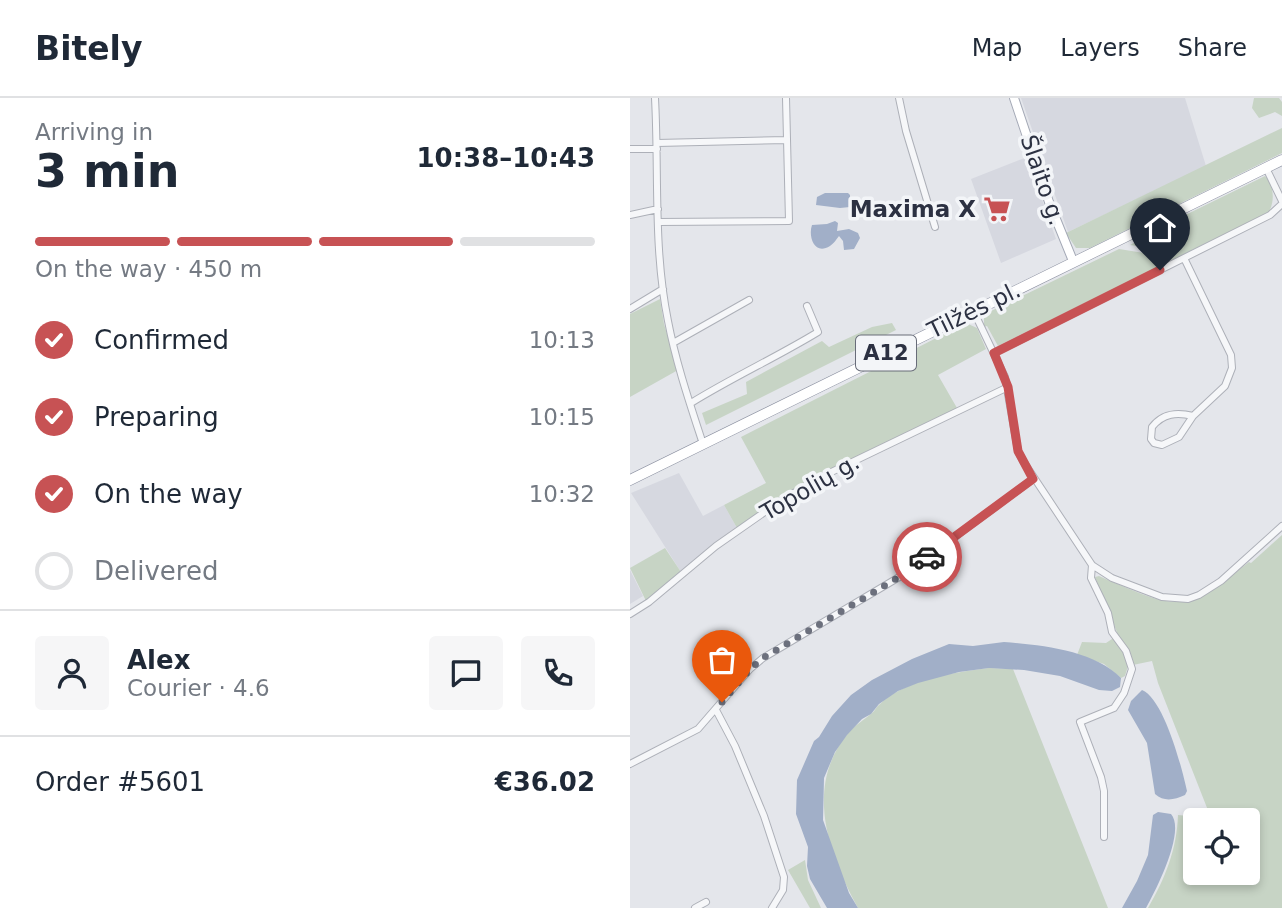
<!DOCTYPE html>
<html lang="en">
<head>
<meta charset="utf-8">
<style>
	:root { --surface:#fff; --page:#f6f6f7; --text:#1f2937; --muted:#747a83; --line:#e0e1e3; --accent:#c75254 }
	body { margin:0; font-family:"DejaVu Sans",sans-serif; background:var(--page); color:var(--text); height:100vh; display:flex; flex-direction:column; font-size:26px; white-space:nowrap }
	* { box-sizing:border-box; margin:0 }
	p { font-size:23px; color:var(--muted) }
	.icon { flex:none; width:38px; height:38px; fill:none; stroke:currentColor; stroke-width:2; stroke-linecap:round; stroke-linejoin:round }
	.map { position:relative; flex:1; overflow:hidden }
	.side { display:flex; flex-direction:column; background:var(--surface); width:630px }
	.side>* { flex:none }
	.tools { position:absolute; left:553px; top:710px; display:grid; gap:14px }
	.tools a { display:grid; place-items:center; width:77px; height:77px; border-radius:7px; background:var(--surface); box-shadow:0 4px 10px #0003; font-size:35px }
	.pin { position:absolute; display:grid; place-items:center; width:60px; height:60px; color:#fff; margin:-72px -30px; border-radius:50% 50% 50% 0; rotate:-45deg; box-shadow:0 0 7px #0007 }
	.pin .icon { rotate:45deg }
	.courier { position:absolute; display:grid; place-items:center; width:70px; height:70px; margin:-35px; border:5px solid #c75254; border-radius:50%; background:#fff; color:#222; box-shadow:0 2px 9px #0007 }
	.head em { font-style:normal; font-weight:700 }
	.head div { display:flex; flex-direction:column-reverse }
	.head { display:flex; align-items:center; justify-content:space-between; height:119px; padding:0 35px }
	h1 { font-size:46px; font-weight:700; line-height:52px }
	.bar { display:grid; grid-template-columns:repeat(4,1fr); gap:10px 7px; align-content:center; height:84px; padding:0 35px }
	.bar i { height:9px; border-radius:5px; background:var(--line) }
	.bar .current { background:var(--accent) }
	.bar p { grid-column:span 4 }
	.line { display:flex; align-items:center; gap:18px; padding:0 35px; border-top:2px solid var(--line) }
	.line div { flex:1 }
	.round { display:grid; place-items:center; flex:none; width:74px; height:74px; border-radius:7px; background:var(--page) }
	ol { padding:0 35px; list-style:none }
	li { display:flex; align-items:center; gap:21px; height:77px }
	li p { margin-inline-start:auto }
	li .icon { padding:7px; border-radius:50%; background:var(--accent); color:#fff; stroke-width:4 }
	li:last-child { color:var(--muted) }
	li i { width:38px; height:38px; border:4px solid var(--line); border-radius:50% }
	header { display:flex; align-items:center; gap:42px; box-sizing:border-box; height:98px; padding:0 35px; background:var(--surface); border-bottom:2px solid var(--line) }
	header strong { font-size:33px }
	nav { display:flex; gap:38px; margin-inline-start:auto; font-size:24px }
	main { display:flex; flex:1; min-height:0 }
	.map>svg:first-child { display:block }
</style>
</head>
<body>
<header>
<strong>Bitely</strong>
<nav><a>Map</a><a>Layers</a><a>Share</a></nav>
</header>
<main>
<section class="side">
<div class="head"><div><h1>3 min</h1><p>Arriving in</p></div><em>10:38–10:43</em></div>
<div class="bar"><i class="current"></i><i class="current"></i><i class="current"></i><i></i><p>On the way · 450 m</p></div>
<ol>
<li><svg class="icon" aria-label="check" viewBox="0 0 24 24"><path d="M5 12l5 5 9-10"/></svg>Confirmed<p>10:13</p></li>
<li><svg class="icon" aria-label="check" viewBox="0 0 24 24"><path d="M5 12l5 5 9-10"/></svg>Preparing<p>10:15</p></li>
<li><svg class="icon" aria-label="check" viewBox="0 0 24 24"><path d="M5 12l5 5 9-10"/></svg>On the way<p>10:32</p></li>
<li><i></i>Delivered</li>
</ol>
<div class="line" style="height:126px"><a class="round"><svg class="icon" aria-label="person" viewBox="0 0 24 24"><circle cx="12" cy="8" r="4"/><path d="M4 21q1-7 8-7t8 7"/></svg></a><div><b>Alex</b><p>Courier · 4.6</p></div><a class="round"><svg class="icon" aria-label="chat" viewBox="0 0 24 24"><path d="M4 5h16v11H9l-5 4z"/></svg></a><a class="round"><svg class="icon" aria-label="phone" viewBox="0 0 24 24"><path d="M5 4h4l2 5-3 2q2 4 5 5l2-3 5 2v4C11 20 4 13 5 4z"/></svg></a></div>
<div class="line" style="height:91px"><div>Order #5601</div><b>€36.02</b></div>
</section>
<div class="map">
<svg width="652" height="810" viewBox="0 0 652 810">
	<rect width="100%" height="100%" fill="#e4e6eb"/>
	<path fill="#d6d8e0" d="M391 0H555L576 68 438 134Z
		M397 59 426 141 371 165 341 81Z
		M49 375 73 418 94 407 107 430 51 474 1 395Z
		M0 472 13 498 0 506Z"/>
	<path fill="#c7d4c5" fill-rule="evenodd" d="M624 0H649L652 4V18L645 14 629 20 622 10Z
		M652 30V55L460 150H446L436 135Z
		M635 78C644 88 645 102 639 114L368 248 357 228 354 229V218L359 214 489 151 514 155 529 147 532 152 539 149 537 144 541 124Z
		M534 128 530 137 507 148 500 147Z
		M30 201 34 226 48 272 0 299V216Z
		M262 225 266 232 76 327 72 315 117 296 116 284 192 243 199 249 242 229Z
		M336 225 347 230 356 251 308 277 327 310 176 383 107 430 94 407 136 385 111 339Z
		M652 437V810H518C535 781 547 751 548 717L581 720 528 585 522 563 498 568 495 578 491 580 474 566 447 557 452 544 476 545 488 537 465 479 469 478C546 511 551 518 619 464L621 465ZM565 723H618V775H565Z
		M35 450 51 474 16 503 0 470Z
		M359 570 383 571 478 810H228C198 755 174 689 218 635 225 627 234 622 242 615 245 613 246 609 249 607 273 582 326 574 359 570Z
		M175 762 178 782 191 810H180L158 772Z"/>
	<path fill="#a1afc8" d="M195 95H218L220 97V109L210 110 186 107 187 99Z
		M205 123 208 125 207 133 219 131 228 135 230 140 224 151 214 152 213 143 209 138C206 142 204 145 200 148 184 158 178 138 182 127L197 126Z
		M374 544C411 547 464 552 491 580L490 589 482 593 469 592 430 578 394 572 359 570 329 574 288 585 268 593 249 606 241 616 232 621 217 637 205 654 194 680 193 722 219 795 228 810H197L180 781 177 768 178 749 166 716 167 682 184 643 189 639 202 618 221 597 242 582 282 561 319 546 343 548Z
		M512 592C534 601 552 670 557 693L555 697C544 702 534 704 525 696L517 645 498 612 501 603Z
		M528 714 541 716C556 733 526 792 516 810H492L507 783 518 757 523 717Z"/>
	<g fill="none" stroke-linecap="round" stroke-linejoin="round">
		<defs>
			<path id="minor" d="M25 0C29 74 23 150 38 223 46 265 60 306 73 346
				M269 0 276 33 305 129
				M27 45 157 42
				M0 51H27
				M636 70 652 103
				M0 117 28 111
				M28 124 159 123 156 0
				M554 160 601 257 602 270 595 288 563 318 549 339 532 347 524 345 521 341 522 329C533 315 547 314 563 318
				M0 211 33 191
				M343 212 375 279 388 353 393 363 462 467 482 480 532 499 558 501 569 497 591 483 652 428
				M43 245 119 202
				M364 255 640 117 652 106
				M61 305C103 279 147 259 188 234L177 208
				M462 467 461 480 478 515 482 534 496 553 502 571 494 595 484 610 450 624 471 679 474 693V739
				M0 516 19 504 86 448 149 404 189 380 378 289
				M86 612 105 648 134 718 154 779 153 792 142 810
				M0 666 68 631 120 571 133 560 276 475 403 381
				M65 810 76 804"/>
			<path id="major" d="M384 0 419 104 443 163"/>
			<path id="highway" d="M0 382 652 62"/>
		</defs>
		<use href="#minor" stroke="#adb0b8" stroke-width="8"/>
		<use href="#major" stroke="#a4a9b6" stroke-width="10"/>
		<use href="#highway" stroke="#8c91a1" stroke-width="11"/>
		<use href="#minor" stroke="#f6f7f9" stroke-width="6"/>
		<use href="#major" stroke="#fff" stroke-width="8"/>
		<use href="#highway" stroke="#fff" stroke-width="10"/>
	</g>
	<g fill="none" stroke-linecap="round" stroke-linejoin="round">
		<path stroke="#6c707d" stroke-width="7" stroke-dasharray="0 12.6" d="M92 604 120 571 133 560 276 475 297 459"/>
		<path stroke="#c75254" stroke-width="9" d="M297 459 403 381 388 353 378 289 364 255 530 172"/>
	</g>
	<defs>
		<symbol id="supermarket-bare" viewBox="-9 -9 18 18"><path d="M-6-5.5h2.5l.6 2H6L4.5 2H-2.5L-4.4-4H-6ZM-1.5 3.2a1.3 1.3 0 1 0 .1 0ZM3 3.2a1.3 1.3 0 1 0 .1 0Z" fill="#c75254" stroke="#f3f5f8" stroke-width="2.5" paint-order="stroke"/></symbol>
	</defs>
	<g fill-rule="evenodd">
		<use href="#supermarket-bare" x="348" y="92" width="38" height="38"/>
	</g>
	<g text-anchor="middle" dominant-baseline="central" stroke-width="7" stroke-linejoin="round" paint-order="stroke">
		<rect fill="#f3f5f8" stroke="#686c79" stroke-width="2" x="226" y="237.5" width="60" height="35" rx="5"/>
		<g font-size="21" font-weight="bold" fill="#2c3142">
			<text x="256" y="255">A12</text>
		</g>
		<g font-size="23" fill="#2c3142" stroke="#f3f5f8">
			<text transform="translate(413 82) rotate(71)">Šlaito g.</text>
			<text transform="translate(344 212) rotate(-26)">Tilžės pl.</text>
			<text transform="translate(180 389) rotate(-30)">Topolių g.</text>
		</g>
		<g font-size="23" font-weight="bold" fill="#2c3142" stroke="#f3f5f8" text-anchor="end">
			<text x="346" y="111">Maxima X</text>
		</g>
	</g>
</svg>
<div class="tools">
<a><svg class="icon" aria-label="locate" viewBox="0 0 24 24"><circle cx="12" cy="12" r="6"/><path d="M12 2v4M12 18v4M2 12h4M18 12h4"/></svg></a>
</div>
<div class="pin" style="left:92px;top:604px;background:#ea580c"><svg class="icon" aria-label="bag" viewBox="0 0 24 24"><path d="M5 8h14l-1 12H6zM9 8a3 3 0 0 1 6 0"/></svg></div>
<div class="pin" style="left:530px;top:172px;background:#1f2937"><svg class="icon" aria-label="home" viewBox="0 0 24 24"><path d="M3 11l9-7 9 7M6 9v11h12V9"/></svg></div>
<div class="courier" style="left:297px;top:459px"><svg class="icon" aria-label="car" viewBox="0 0 24 24"><path d="M5 17H2v-5l4-1 3-4h7l3 4 3 1v5h-3M9 17h6M6 11h13"/><circle cx="7" cy="17" r="2"/><circle cx="17" cy="17" r="2"/></svg></div>
</div>
</main>
</body>
</html>
